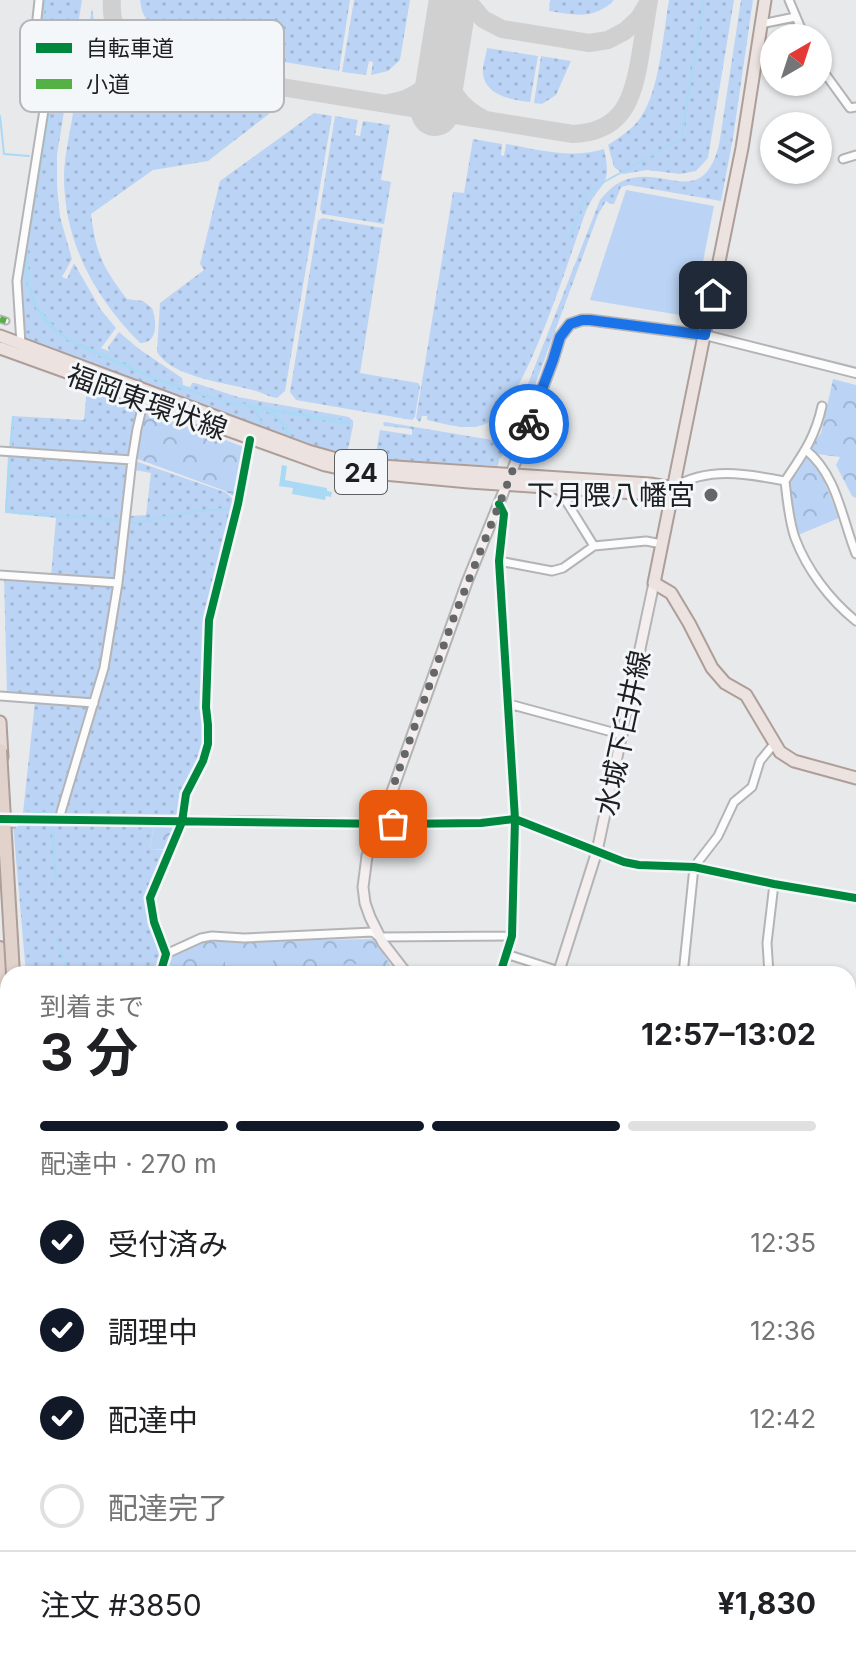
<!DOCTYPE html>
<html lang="ja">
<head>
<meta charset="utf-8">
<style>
	:root { --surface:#fff; --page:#f6f6f6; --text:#202124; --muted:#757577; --line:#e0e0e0; --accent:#111827 }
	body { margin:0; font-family:Inter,"Noto Sans JP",sans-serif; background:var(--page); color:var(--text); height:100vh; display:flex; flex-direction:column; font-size:30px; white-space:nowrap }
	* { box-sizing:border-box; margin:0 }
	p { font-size:26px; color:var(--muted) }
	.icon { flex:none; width:44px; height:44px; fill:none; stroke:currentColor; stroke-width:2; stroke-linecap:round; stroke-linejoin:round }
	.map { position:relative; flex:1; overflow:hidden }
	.sheet { position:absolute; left:0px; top:966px; width:856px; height:704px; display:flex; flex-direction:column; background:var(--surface); border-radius:24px 24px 0 0; box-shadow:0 2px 6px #0004 }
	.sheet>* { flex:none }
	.needle { width:52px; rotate:39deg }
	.buttons { position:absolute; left:760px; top:24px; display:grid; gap:16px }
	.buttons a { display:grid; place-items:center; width:72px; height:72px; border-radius:50%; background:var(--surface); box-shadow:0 2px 6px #0004; font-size:40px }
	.pin { position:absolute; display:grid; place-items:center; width:68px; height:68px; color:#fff; margin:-34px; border-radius:16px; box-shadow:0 4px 12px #0006 }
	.courier { position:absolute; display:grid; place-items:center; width:80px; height:80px; margin:-40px; border:6px solid #1a73e8; border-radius:50%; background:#fff; color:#222; box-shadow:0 2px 10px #0007 }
	.head em { font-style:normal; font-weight:700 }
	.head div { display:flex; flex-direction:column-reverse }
	.head { display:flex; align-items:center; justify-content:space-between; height:136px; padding:0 40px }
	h1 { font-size:52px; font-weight:700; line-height:60px }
	.bar { display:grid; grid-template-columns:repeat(4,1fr); gap:12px 8px; align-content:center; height:96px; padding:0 40px }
	.bar i { height:10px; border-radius:6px; background:var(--line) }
	.bar .on { background:var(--accent) }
	.bar p { grid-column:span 4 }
	.line { display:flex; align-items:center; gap:20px; padding:0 40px; border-top:2px solid var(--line) }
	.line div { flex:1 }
	ol { padding:0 40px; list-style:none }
	li { display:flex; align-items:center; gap:24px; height:88px }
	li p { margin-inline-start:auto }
	li .icon { padding:8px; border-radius:50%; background:var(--accent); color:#fff; stroke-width:4 }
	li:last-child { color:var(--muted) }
	li i { width:44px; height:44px; border:4px solid var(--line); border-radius:50% }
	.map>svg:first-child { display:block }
</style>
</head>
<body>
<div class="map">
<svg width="856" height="1670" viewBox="0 0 856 1670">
	<defs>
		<pattern id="grass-dots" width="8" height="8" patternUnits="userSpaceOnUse" patternTransform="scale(2)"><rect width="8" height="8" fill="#bbd4f5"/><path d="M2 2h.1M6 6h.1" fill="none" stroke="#a0b6d2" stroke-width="1.8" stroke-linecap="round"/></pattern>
		<pattern id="forest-crowns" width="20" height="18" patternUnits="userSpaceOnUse" patternTransform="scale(2)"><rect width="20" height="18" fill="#bbd4f5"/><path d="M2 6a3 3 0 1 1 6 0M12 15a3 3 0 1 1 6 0" fill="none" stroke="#a0b6d2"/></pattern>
	</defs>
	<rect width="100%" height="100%" fill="#e8e9eb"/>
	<path fill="url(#grass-dots)" d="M42 0H82L57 155V187L60 217 72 259 62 277 67 279 74 263 101 310 116 328 101 348 109 351 108 347 119 332 139 349 182 378 183 385 190 387 192 383H195L238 397 349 417 353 421V426L347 454 334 452 269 430 24 339 19 275 49 104 50 82 39 28Z
		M140 0H350L339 71 182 45 157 33 148 23 142 11Z
		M354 0H410L400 60 388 71 371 75 373 62 369 61 366 75 342 72Z
		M550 0H614C595 20 574 15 549 11Z
		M669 0H734L708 158 696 171 680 174 647 170 623 174 614 167 608 145C620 137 633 129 641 117 660 89 663 34 669 0Z
		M741 0H753L733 138 721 201 629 185 621 187 614 204H610L606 201 598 215 515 439 507 452 499 459 498 466 375 459 380 430 412 435V429L384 426 383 423 385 422 504 442 506 436 496 433 507 421 524 394 600 200C607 192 614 184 625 180 665 165 702 210 719 145Z
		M92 9 96 33 104 49 116 64 144 85 278 107 208 161 153 170 91 214C96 253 102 267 127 299L143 301 152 308C157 321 158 344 140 343 94 297 63 240 64 173 65 153 70 133 73 113 80 78 85 44 92 9Z
		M487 48 538 56 530 102C513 100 486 96 483 74 482 66 486 56 487 48Z
		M541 56 571 61 556 95 542 104 534 103Z
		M314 113 332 116 285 391 277 398C270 397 265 394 259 392 232 383 173 379 157 352L160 303 204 270 200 264 220 181Z
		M335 116 358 120 355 135 360 136 363 121 390 125 381 180 391 182 384 224 322 214 320 209Z
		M473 139 502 144 501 155 504 156 506 144C539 150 571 159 604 149 613 188 600 180 586 211 570 254 525 405 488 423 468 432 446 424 427 420V416H422L420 422 418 421 416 418 453 192 464 193Z
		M322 218 383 228 360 373 418 383 420 386 415 417 412 420 296 400 290 392 318 221Z
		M87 387 138 406 133 429 130 455 128 458 9 449 12 416 84 420Z
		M8 455 128 463 116 577 114 580 51 576 56 518 5 513Z
		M135 461 225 492 237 502 210 604 206 744 181 817 66 816 64 813 107 668 130 516 146 515 151 473 135 470Z
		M4 577 113 584 115 586 102 668 93 698 89 700 7 695Z
		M35 701 88 704 90 707 56 814 23 813Z
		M13 824 154 825 150 849 169 850 147 898 151 923 162 949 160 964 155 974H26Z"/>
	<path fill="url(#forest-crowns)" d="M833 379 856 385V498L852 496 836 465 840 457 817 454 810 448 821 433Z
		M145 409 246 448 238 496 234 497 225 491 135 458 138 431Z
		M807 453 815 459 839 518 798 535 787 482Z
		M154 826H175L168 849H150Z
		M374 939 391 966V974H161L167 955 202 942Z
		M848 1006 856 1007V1272L848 1278Z
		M848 1526 856 1530V1603L848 1600Z"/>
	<path fill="#bbd4f5" d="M626 190 714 206 692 317 590 300Z
		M225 955 273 956V974H225Z
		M377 963 381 967 383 974H318L331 965Z"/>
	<path fill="#a9d9f5" d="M42 0H46L43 24 54 80 52 104 28 247 29 280 38 307 57 330 72 340 157 378 223 400 350 421V425L273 412 287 426 292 436 286 434C283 422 270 411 258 409L262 426H260L254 409C202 398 152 380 103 358 80 347 57 338 42 318 29 300 25 281 24 260L51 82 39 28Z
		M282 465 287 466 285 480 327 488V491L332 492 331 497 326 496 325 500 292 494 293 488 279 486Z
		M0 1440 8 1449V1508L0 1500Z"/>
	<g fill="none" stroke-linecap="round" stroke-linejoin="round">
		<path stroke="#a9d9f5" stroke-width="2" d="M0 116 4 154 29 156
			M570 237 586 194 604 182 681 139 704 0
			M11 448 13 417
			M10 457 6 511 122 521
			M128 523H135L189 512 235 508
			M26 812 55 813
			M52 827 56 881
			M301 932 366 929
			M363 937H371
			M56 939 68 971
			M305 939 332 938
			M212 940 242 942 291 940
			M172 947 195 936 212 933
			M0 1608 1 1607"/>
		<path stroke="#d0d0d1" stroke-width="18" d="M112 0C109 34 132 58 163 68L573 134C623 132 633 99 640 57 643 38 646 19 649 0
			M467 0 483 19 502 29 589 43 608 40 625 31 639 18 646 6
			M443 60C446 86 459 106 482 118
			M389 103C415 99 433 85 443 60"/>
		<path stroke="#d0d0d1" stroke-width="48" d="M435 112 453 0"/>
		<defs>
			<path id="pedestrian" d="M0 319 6 321"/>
			<path id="minor" d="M789 0 805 38
				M761 24 795 17
				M818 64 850 108 856 107
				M843 159 856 155
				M21 344 17 281 47 91 43 55 36 28 39 0
				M806 450C837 475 842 519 856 554
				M0 451 132 460
				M785 481C803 454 815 438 822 406
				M558 488 594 546
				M673 488C707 466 748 474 785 481 787 499 789 521 795 538 807 570 830 600 856 621
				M499 504 504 514 499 561 515 819 512 936 500 974
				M499 561 552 571 563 568 594 546 646 541 662 544
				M0 575 118 583
				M0 696 94 703
				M509 704 623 735
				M61 820V812L104 668 118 583 132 460 137 429 144 400
				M166 954 201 938 212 936 244 938 373 932 379 937 512 936
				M506 954 559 971 564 974
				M160 974 166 954 154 922 150 898 182 822 186 794 203 761 208 744V725L206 707 209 620 238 504 250 440
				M683 974 694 867 718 836 734 802 752 787 760 761 774 744
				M769 974 767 943 774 884
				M0 1228 8 1225
				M0 1414 8 1421
				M848 1470 856 1464
				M0 1520 8 1527
				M848 1624 856 1627
				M91 1662 96 1670
				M114 1662 118 1670
				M314 1662V1670
				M411 1662 447 1668 449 1662
				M695 1662 700 1670
				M7 1670 8 1616
				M49 1670V1662"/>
			<path id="tertiary" d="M705 335 856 373
				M1 819 182 822 241 821 393 824 481 823 515 819 624 862 639 865 694 867 774 884 856 898
				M791 1670 794 1662"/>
			<path id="secondary" d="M407 974 383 943 370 917 365 903 363 887 367 856 389 800 467 582 514 466 553 360 560 337 570 324 582 320H590L705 335
				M558 974 597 851 654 583
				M381 1670 384 1662"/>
			<path id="primary" d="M765 0 742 148 654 583 671 593 689 623 712 668 725 683 746 695 780 752 794 761 856 778
				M0 336 308 451 347 462 381 466 650 484 673 488
				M0 348 325 465 352 471 469 482 650 494 665 490
				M848 1373 856 1374
				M848 1381 856 1383"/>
			<path id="trunk" d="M0 722 2 757
				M0 1136 8 1170
				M0 1321 8 1318"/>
			<path id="motorway" d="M0 948 4 1023 8 1062
				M0 1070 8 1113
				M0 1247 8 1235
				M0 1301 8 1302
				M0 1366 8 1369
				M0 1392 8 1395
				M209 1662 211 1670
				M225 1662 227 1670
				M234 1662 236 1670
				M248 1662 250 1670
				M262 1662 264 1670"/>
		</defs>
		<use href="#pedestrian" stroke="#b4b4b6" stroke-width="9"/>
		<use href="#minor" stroke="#b4b4b6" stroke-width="11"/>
		<use href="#tertiary" stroke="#b4b4b6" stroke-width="12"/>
		<use href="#secondary" stroke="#b4b4b6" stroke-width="13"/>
		<use href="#primary" stroke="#ae9e99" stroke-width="15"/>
		<use href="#trunk" stroke="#ae9e99" stroke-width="15"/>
		<use href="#motorway" stroke="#ae9e99" stroke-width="16"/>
		<use href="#pedestrian" stroke="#fcfcfc" stroke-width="5"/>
		<use href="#minor" stroke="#fcfcfc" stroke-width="7"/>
		<use href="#tertiary" stroke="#fcfcfc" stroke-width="8"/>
		<use href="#secondary" stroke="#f4efee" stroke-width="9"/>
		<use href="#primary" stroke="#ece2df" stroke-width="11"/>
		<use href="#trunk" stroke="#e7dad6" stroke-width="11"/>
		<use href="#motorway" stroke="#e2d2cc" stroke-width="12"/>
		<defs>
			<path id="pedestrian-bridge" d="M5 824H16"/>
			<path id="motorway-bridge" d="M0 750 13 974"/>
		</defs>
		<use href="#pedestrian-bridge" stroke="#b4b4b6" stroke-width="9" stroke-linecap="butt"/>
		<use href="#motorway-bridge" stroke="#ae9e99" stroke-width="16" stroke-linecap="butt"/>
		<use href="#pedestrian-bridge" stroke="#fcfcfc" stroke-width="5"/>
		<use href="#motorway-bridge" stroke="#e2d2cc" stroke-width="12"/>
		<path stroke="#55b145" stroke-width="6" stroke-dasharray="12 6" stroke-linecap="butt" d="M0 319 6 321"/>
		<defs>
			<path id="cycleway" d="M499 504 504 514 499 561 515 819 512 936 500 974
				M0 819 393 824 481 823 515 819 624 862 639 865 694 867 774 884 856 898
				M160 974 166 954 154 922 150 898 182 822 186 794 203 761 208 744V725L206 707 209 620 238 504 250 440"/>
		</defs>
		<use href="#cycleway" stroke="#f4f7fa" stroke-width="13"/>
		<use href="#cycleway" stroke="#00873e" stroke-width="8"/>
	</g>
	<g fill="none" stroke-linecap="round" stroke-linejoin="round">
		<path stroke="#656667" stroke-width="8" stroke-dasharray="0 14.4" d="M393 824 380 823 454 617 511 475 529 424"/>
		<path stroke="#1a73e8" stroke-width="10" d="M529 424 553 360 560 337 570 324 582 320H590L705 335 713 295"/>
	</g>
	<circle fill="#656667" stroke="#f4f7fa" stroke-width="3" cx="711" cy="495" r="8"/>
	<g text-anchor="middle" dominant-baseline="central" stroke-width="6" stroke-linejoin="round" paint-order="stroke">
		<rect fill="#f4f7fa" stroke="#5e6061" stroke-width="2" x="335" y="450" width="52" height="44" rx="6"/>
		<g font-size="26" font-weight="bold" fill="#1e1f20">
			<text x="361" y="472">24</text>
		</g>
		<g font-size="28" fill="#1e1f20" stroke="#f4f7fa">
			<text transform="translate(147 402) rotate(20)">福岡東環状線</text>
			<text transform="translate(623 733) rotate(-78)">水城下臼井線</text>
		</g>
		<g font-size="28" fill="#1e1f20" stroke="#f4f7fa" text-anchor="end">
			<text x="695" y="495">下月隈八幡宮</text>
		</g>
	</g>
	<rect x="20" y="20" width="264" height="92" rx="12" fill="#f4f7fa" stroke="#b4b6b9" stroke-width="2"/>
	<rect x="36" y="43" width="36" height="10" fill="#00873e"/>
	<rect x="36" y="79" width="36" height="10" fill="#55b145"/>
	<g font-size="22" fill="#1e1f20">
		<text x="86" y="56">自転車道</text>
		<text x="86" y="92">小道</text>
	</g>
</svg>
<div class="buttons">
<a><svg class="needle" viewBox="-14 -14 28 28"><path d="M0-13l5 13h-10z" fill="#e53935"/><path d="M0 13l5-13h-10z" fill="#757577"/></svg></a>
<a><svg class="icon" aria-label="layers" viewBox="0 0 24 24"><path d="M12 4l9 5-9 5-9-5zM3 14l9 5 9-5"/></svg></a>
</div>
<div class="pin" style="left:393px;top:824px;background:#ea580c"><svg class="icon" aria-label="bag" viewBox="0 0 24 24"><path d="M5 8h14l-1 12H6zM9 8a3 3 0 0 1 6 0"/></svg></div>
<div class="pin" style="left:713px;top:295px;background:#1f2937"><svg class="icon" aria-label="home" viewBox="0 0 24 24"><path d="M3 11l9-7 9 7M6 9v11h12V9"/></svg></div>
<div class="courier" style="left:529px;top:424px"><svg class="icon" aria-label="bike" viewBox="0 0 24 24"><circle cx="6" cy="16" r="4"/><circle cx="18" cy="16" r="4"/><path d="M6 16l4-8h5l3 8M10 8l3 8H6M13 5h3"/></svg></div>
<section class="sheet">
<div class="head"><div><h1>3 分</h1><p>到着まで</p></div><em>12:57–13:02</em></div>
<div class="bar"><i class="on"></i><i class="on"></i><i class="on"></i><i></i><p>配達中 · 270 m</p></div>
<ol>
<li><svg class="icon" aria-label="check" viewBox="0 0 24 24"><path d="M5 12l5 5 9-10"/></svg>受付済み<p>12:35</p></li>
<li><svg class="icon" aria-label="check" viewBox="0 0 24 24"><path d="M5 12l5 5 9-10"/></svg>調理中<p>12:36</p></li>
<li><svg class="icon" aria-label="check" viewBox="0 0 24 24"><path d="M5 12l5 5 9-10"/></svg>配達中<p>12:42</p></li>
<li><i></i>配達完了</li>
</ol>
<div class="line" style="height:104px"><div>注文 #3850</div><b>¥1,830</b></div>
</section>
</div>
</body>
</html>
